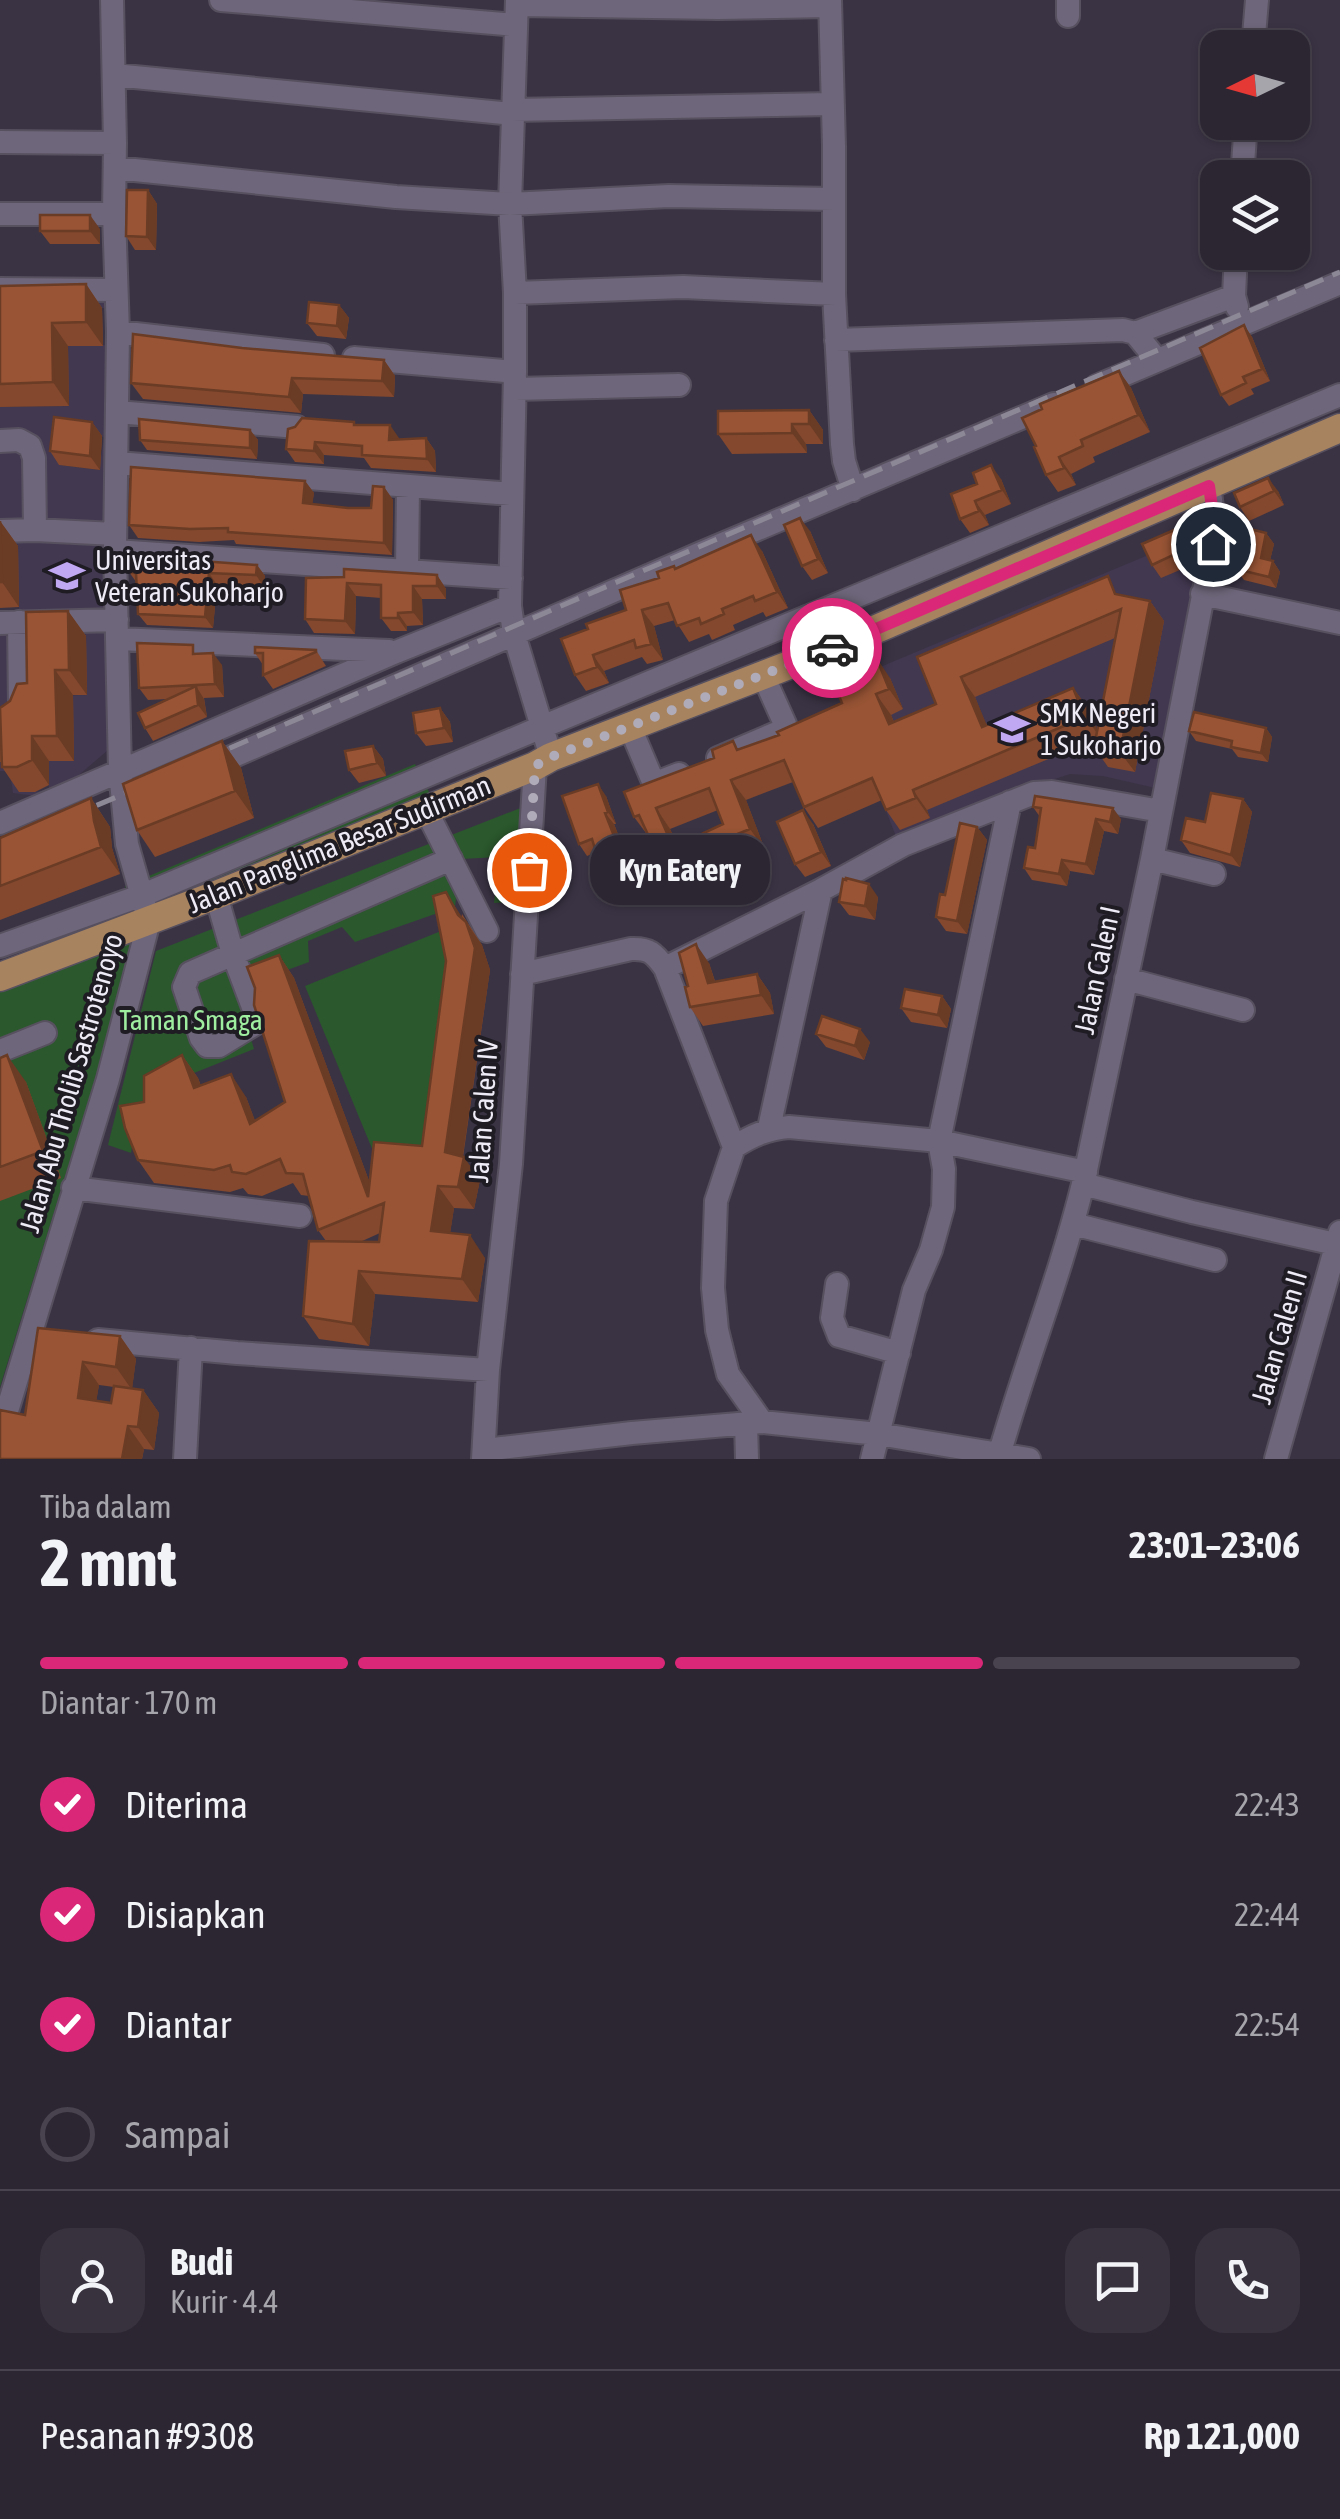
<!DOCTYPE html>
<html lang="id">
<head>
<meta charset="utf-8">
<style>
	:root { --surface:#2c2633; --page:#38323f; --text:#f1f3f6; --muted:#a6a5ac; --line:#48434e; --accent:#db2777 }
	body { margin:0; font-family:"Asap Condensed",sans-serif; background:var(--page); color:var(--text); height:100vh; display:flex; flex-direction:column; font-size:38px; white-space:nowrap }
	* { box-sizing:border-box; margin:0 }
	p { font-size:32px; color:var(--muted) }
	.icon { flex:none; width:55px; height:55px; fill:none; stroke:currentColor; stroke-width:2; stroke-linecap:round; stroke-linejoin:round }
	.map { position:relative; height:1459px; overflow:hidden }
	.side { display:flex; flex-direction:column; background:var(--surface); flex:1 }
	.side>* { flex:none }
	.needle { width:65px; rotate:265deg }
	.fabs { position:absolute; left:1200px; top:30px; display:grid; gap:20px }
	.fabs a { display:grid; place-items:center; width:110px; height:110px; border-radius:20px; background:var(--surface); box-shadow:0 2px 8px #0004,0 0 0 2px var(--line); font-size:50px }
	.pin { position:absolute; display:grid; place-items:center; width:85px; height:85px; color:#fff; margin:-42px; border:5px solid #fff; border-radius:50%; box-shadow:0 2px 10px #0007 }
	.courier { position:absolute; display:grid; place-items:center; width:100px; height:100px; margin:-50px; border:8px solid #db2777; border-radius:50%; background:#fff; color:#222; box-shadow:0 2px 12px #0007 }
	.bubble { position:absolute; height:70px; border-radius:30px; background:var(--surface); box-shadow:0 2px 8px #0004,0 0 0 2px var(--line); font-size:32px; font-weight:700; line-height:70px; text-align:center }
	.head em { font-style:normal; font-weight:700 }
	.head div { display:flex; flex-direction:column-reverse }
	.head { display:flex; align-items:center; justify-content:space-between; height:170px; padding:0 40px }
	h1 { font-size:65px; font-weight:700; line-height:75px }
	.bar { display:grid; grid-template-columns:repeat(4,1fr); gap:15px 10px; align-content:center; height:120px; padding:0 40px }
	.bar i { height:12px; border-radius:8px; background:var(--line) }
	.bar .current { background:var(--accent) }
	.bar p { grid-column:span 4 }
	.line { display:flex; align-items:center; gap:25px; padding:0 40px; border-top:2px solid var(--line) }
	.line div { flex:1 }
	.round { display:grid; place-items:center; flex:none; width:105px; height:105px; border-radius:30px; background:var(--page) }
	ol { padding:0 40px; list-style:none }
	li { display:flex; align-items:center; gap:30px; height:110px }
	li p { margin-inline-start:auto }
	li .icon { padding:10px; border-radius:50%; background:var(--accent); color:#fff; stroke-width:4 }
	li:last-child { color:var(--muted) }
	li i { width:55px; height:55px; border:5px solid var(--line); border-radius:50% }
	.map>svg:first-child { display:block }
</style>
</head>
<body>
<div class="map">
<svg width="1340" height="1459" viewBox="0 0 1340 1459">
	<rect width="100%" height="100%" fill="#3a3344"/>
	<path fill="#423850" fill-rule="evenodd" d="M0 294H13L14 302 116 299 119 419 115 744 52 798 13 793 10 771H0V762L74 760 73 708 0 709V616L19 615 17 535H0V407L69 406 68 367 0 368V335L11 334V297H0ZM111 308 112 345 15 346V309ZM64 431 104 437 99 470 60 465ZM85 626 87 695 44 696 43 627ZM48 762 49 791 19 792V763Z
		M1194 536 1199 562 1160 789 1103 776 1070 774 978 804 897 839 837 685Z"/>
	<path fill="#2b582d" d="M415 764 430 794 135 918 125 886Z
		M523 807 509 902 494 903 499 857 461 859 455 907 355 942 342 927 308 941 309 962 236 989 254 1049 174 1081 137 1120 131 1153 108 1145 156 951Z
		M441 931 456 984 431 1158 373 1151 305 986Z
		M139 937 0 1387V990Z"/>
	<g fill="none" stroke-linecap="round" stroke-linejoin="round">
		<defs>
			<path id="minor" d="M221 0 516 25
				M517 0 510 204 515 293V372L510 606 514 634 551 757
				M830 0 834 146V294L842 444 844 461 853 490
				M517 5 718 8 830 6
				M1068 16V0
				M1253 48 1257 0
				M114 75 512 114
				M512 110 832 104
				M0 142 115 143
				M115 168 396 197 510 204 669 196 834 199
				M1242 178 1246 122
				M0 214H114
				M1236 252 1234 296 1237 307
				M0 289 116 290
				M515 293 683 287 834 294
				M118 332 323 355
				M1135 333 1234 296
				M836 340 1123 330 1135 333 1157 360
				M354 358 515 372
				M1097 386 1340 283
				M515 389 679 385
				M117 412 297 427
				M0 441 19 440 30 446 34 458 35 530
				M117 463 512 494
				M0 531 35 530 115 534
				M115 551 511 578
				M407 571 408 487
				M1202 594 1340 623
				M0 623 117 620
				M118 639 389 651
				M0 722 15 718 20 710 19 622
				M630 727 652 779 661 781 679 774
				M718 758 786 729 785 724 763 675
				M206 768 701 553 1054 404
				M426 810 487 931
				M0 823 396 652 510 606
				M1152 859 1214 874
				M216 895 233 954 256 1015 255 1024 219 1046H207L201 1038 184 987 190 973 451 859
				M0 946 143 895 542 727 1340 395
				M665 968 821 890 903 845 1034 793 1052 792 1161 811
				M522 974 631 949C649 948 654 953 665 968L734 1147
				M1126 979 1243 1010
				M0 1051 45 1033
				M769 1128 821 890
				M1083 1184 1192 1212 1340 1245
				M73 1188 300 1216
				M1073 1224 1215 1260
				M837 1284 832 1318 839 1336 899 1353
				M98 1340 237 1353 488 1370
				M762 1422 728 1374 717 1330 713 1288 716 1201 734 1147C753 1135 767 1129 789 1127L939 1141 1086 1172
				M746 1423 747 1459
				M0 1434 108 1079 149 921 127 844 120 771 115 551 118 332 114 214 115 143 112 0
				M484 1450 632 1433 762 1422 878 1434 1029 1459
				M185 1459 191 1348
				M483 1459 488 1370 511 1164 535 766
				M872 1459 914 1290 931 1250 943 1207 944 1169 939 1141 1010 802
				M998 1459C1024 1367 1060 1277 1083 1184L1152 859 1213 544 1215 528 1209 486
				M1276 1459 1340 1232"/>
			<path id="major" d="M0 977 216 895 535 766 551 757 828 650 1340 428"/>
		</defs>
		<use href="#minor" stroke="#57505f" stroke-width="26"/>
		<use href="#major" stroke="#57505f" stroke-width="31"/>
		<use href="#minor" stroke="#6e667a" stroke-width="22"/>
		<use href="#major" stroke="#a8835f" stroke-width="28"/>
		<path stroke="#8d8896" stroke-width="5" stroke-dasharray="20 10" stroke-linecap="butt" d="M202 760 1340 272
			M69 817 152 782"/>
	</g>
	<path fill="#83482e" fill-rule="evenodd" d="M148 190 157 204 156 250H135L126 236Z
		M100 229V244H50L40 231Z
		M86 284 102 308 103 346H68L69 406 0 407V286Z
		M339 305 349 318 346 339 317 336 307 323Z
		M1244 325 1252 337 1270 381 1251 389 1254 394 1229 406 1221 395Z
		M242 348 384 360 395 376 394 397 303 394 301 413 143 399 131 383Z
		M1119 371 1131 388 1150 432 1093 457 1095 462 1071 474 1076 485 1058 492 1046 475Z
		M809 410 823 430V444H806L807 453 732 454 718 434Z
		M92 422 102 436 100 470 59 465 50 451Z
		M356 425 399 439 426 438 435 451 436 472 371 468 364 458 324 455V464L295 462 286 449Z
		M138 428 250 430 258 440 257 459 147 450 140 440V431Z
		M1001 479 1011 504 985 515 989 525 970 533 960 519 951 494Z
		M305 481 314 493 312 504 348 508H371L384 487 393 500 392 555 236 544 234 540 199 542 138 538 129 525Z
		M1278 491 1284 505 1249 521 1240 507 1234 493Z
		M0 521 18 546 19 607 0 608Z
		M810 531 828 573 812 580 802 566Z
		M1266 533 1274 544 1270 560 1273 561 1280 572 1276 588 1244 580 1236 569 1242 546 1239 541Z
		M1190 541 1196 554 1194 564 1161 578 1152 565Z
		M762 551 788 608 766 617 763 612 733 625 735 630 712 640 709 634 689 642 675 620 654 626 663 660 647 664 642 657 604 671 609 683 586 691 575 675 588 629 626 610 659 578 676 569Z
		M257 565 265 576 264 587 217 585 213 628 147 625 138 614 137 583 129 572Z
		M437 575 446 589V599H422L423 625 407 626V631H391L381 618V598L356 596 355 634 314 633 305 619 306 578Z
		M1121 595 1150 601 1164 621 1135 772 1108 767 1094 747 1096 739 927 810 930 818 900 830 886 810 882 800 818 828 804 807 793 782 746 800 765 850 734 861 701 878 687 858 723 824 718 810 670 829 691 874 674 882 660 861 649 837 634 817 739 749 779 735 890 678 903 709 891 715 894 722 936 704 917 657ZM1115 638 1097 731 1088 708 1073 688 986 725 975 697Z
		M68 611 86 636 87 695H73L74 761H49V785L35 792H19L2 767V762H0V708L10 701 27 683Z
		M316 650 326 666 273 689 263 675V665L255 653Z
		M198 654 222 665 224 697 204 698 207 717 153 741 145 728 167 699 148 700 139 688Z
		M440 708 450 722 453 742 426 746 416 733Z
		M1266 728 1272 737 1268 762 1238 757 1232 749 1196 741 1189 731Z
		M222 741 241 768 254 818 155 857 137 830Z
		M373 746 383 759 386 776 359 783 349 770Z
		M606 796 616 824H614L625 852 603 860 597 852 587 856 579 844Z
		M91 798 110 827 112 848 120 874 0 920V838Z
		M1243 799 1252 812 1240 867 1190 853 1181 840Z
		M1033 807 1121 819 1118 834 1104 831 1094 875 1070 871 1067 886 1032 880 1024 868 1035 848 1040 817Z
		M813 824 831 866 805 877 795 864Z
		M977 827 987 840 967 934 946 931 936 917 945 895Z
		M878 897 875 920 849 915 839 902Z
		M462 914 482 945 490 970 463 1157 480 1180 474 1209 454 1208 450 1233 485 1258 478 1302 375 1294 369 1346 319 1339 303 1316 326 1241 318 1230 309 1196 301 1195 293 1183 262 1196 248 1194 243 1188 230 1192 154 1183 138 1160 144 1102 182 1055 198 1078 201 1086 246 1097 255 1121 285 1102 279 955 294 978 369 1181 422 1146ZM380 1233 379 1242H360Z
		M709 963 715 981 757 974 770 993 774 1014 703 1026 690 1007 688 986Z
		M942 996 951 1009 947 1028 911 1022 901 1008Z
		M816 1034 870 1042 864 1060 826 1047Z
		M0 1058 26 1082 61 1178 0 1201Z
		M38 1328 120 1336 136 1359 132 1388 143 1390 159 1413 154 1450 144 1449 142 1459H0L25 1415ZM99 1385 114 1387 111 1403 96 1401Z"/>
	<path fill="#6a3b25" d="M148 190 157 204 156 250 147 237Z
		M90 215 100 229V244L90 231Z
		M86 284 102 308 103 346 86 322Z
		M339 305 349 318 346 339 337 326Z
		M52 323 68 346 69 406 53 382Z
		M1244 325 1252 337 1270 381 1262 369Z
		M384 360 395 376 394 397 382 381Z
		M1119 371 1131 388 1150 432 1138 415Z
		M292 378 303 394 301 413 289 397Z
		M809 410 823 430V444L809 424Z
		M92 422 102 436 100 470 90 456Z
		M792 424 806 444 807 453 792 433Z
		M390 425 399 438 398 453 389 440Z
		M250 430 258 440 257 459 250 448Z
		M426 438 435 451 436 472 427 459Z
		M315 442 324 455V464L314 451Z
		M1059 457 1071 474 1076 485 1064 468Z
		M991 465 1001 479 1011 504 1002 490Z
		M1268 478 1278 491 1284 505 1274 491Z
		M305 481 314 493 311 515 303 503Z
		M384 487 393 500 392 555 384 543Z
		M975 501 985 515 989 525 979 511Z
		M800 518 810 531 828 573 818 559Z
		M0 521 18 546 19 607 2 582Z
		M1181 527 1190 541 1196 554 1194 564 1184 550Z
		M1266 533 1274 544 1268 569 1261 558Z
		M751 535 762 551 788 608 777 592Z
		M1273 561 1280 572 1276 588 1269 577Z
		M257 565 265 576 264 587 256 575Z
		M209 573 217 585 213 628 205 617Z
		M437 575 446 589V599L437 586Z
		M347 583 356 596 355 634 345 621Z
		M413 586 422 599 423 625 413 612Z
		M1150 601 1164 621 1135 772 1120 752Z
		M642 610 654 626 663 660 651 644Z
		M68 611 86 636 87 695 69 670Z
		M398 613 407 626V631L398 618Z
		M213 653 222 665 224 697 215 684Z
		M593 655 604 671 609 683 597 667Z
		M876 657 890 678 903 709 889 689Z
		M55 670 73 695 74 761 57 736Z
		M961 677 975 697 996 747 982 727Z
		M196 686 204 699 207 717 198 705Z
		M1073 688 1088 708 1100 737 1085 717Z
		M876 694 891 715 903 745 889 724Z
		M440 708 450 722 453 742 444 728Z
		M1266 728 1272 737 1268 762 1261 753Z
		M32 736 49 761V785L32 760Z
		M222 741 241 768 254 818 235 791Z
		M373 746 383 759 386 776 377 763Z
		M731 780 746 800 765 850 750 829Z
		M598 784 606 796 616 824 608 812Z
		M913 790 927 810 930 818 916 798Z
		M1243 799 1252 812 1240 867 1231 855Z
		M92 800 110 827 112 848 120 874 101 847 94 821Z
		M656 808 670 829 691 874 676 854Z
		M1113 808 1121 819 1118 834 1110 822Z
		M803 810 813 824 831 866 821 852Z
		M605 813 614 824 625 852 616 841Z
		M1096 819 1104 831 1094 875 1086 864Z
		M977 827 987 840 967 934 957 921Z
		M1062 860 1070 871 1067 886 1059 874Z
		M869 884 878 897 875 920 865 906Z
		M446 892 467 925 466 922 482 945 490 970 460 1175 445 1152 458 915Z
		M696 944 709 963 721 1001 708 983Z
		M279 955 294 978 378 1205 368 1197Z
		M757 974 770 993 774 1014 761 995Z
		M942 996 951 1009 947 1028 938 1015Z
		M860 1029 870 1042 864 1060 855 1046Z
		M7 1055 26 1082 61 1178 43 1151Z
		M182 1055 198 1078 210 1111 194 1088Z
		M231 1074 246 1097 265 1147 250 1124Z
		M464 1157 480 1180 474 1209 458 1187Z
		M438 1186 454 1208 447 1254 431 1231Z
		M470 1235 485 1258 478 1302 462 1279Z
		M359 1271 375 1294 369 1346 353 1324Z
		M120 1336 136 1359 132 1390 116 1367Z
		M83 1362 99 1385 93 1421 78 1398Z
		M143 1390 159 1413 154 1450 138 1427Z
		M128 1426 144 1449 142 1459H122Z"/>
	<path fill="#985435" stroke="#6a3b25" stroke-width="2.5" d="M127 190H148L147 237 126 236Z
		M40 215H90V231H40Z
		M86 284V322L52 323 53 382 0 384V286Z
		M309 302 339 305 337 326 307 323Z
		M1244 325 1262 369 1243 377 1246 383 1221 395 1200 348Z
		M133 334 242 348 384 360 382 381 292 378 289 397 131 383Z
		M1119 371 1138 415 1081 440 1083 446 1059 457 1064 468 1046 475 1034 447 1036 446 1022 418 1042 409 1040 404Z
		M809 410V424H792V433L718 434V411Z
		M54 417 92 422 90 456 50 451Z
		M302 418 354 422V425H390L389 440 426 438 427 459 362 455V446L315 442 314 451 286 449 288 429 295 427Z
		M139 419 250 430V448L140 440Z
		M991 465 1002 490 975 501 979 511 960 519 951 494 977 484 973 473Z
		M131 467 305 481 303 503 348 508H371L373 486 384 487V543L228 532V528L190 529 129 525Z
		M1268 478 1274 491 1240 507 1234 493Z
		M800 518 818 559 802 566 784 525Z
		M0 521 2 582H0Z
		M1181 527 1186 540 1184 550 1152 565 1142 544Z
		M1242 527 1266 533 1261 558 1273 561 1269 577 1236 569 1243 542 1239 541Z
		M751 535 777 592 755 601 753 596 722 609 724 614 701 624 699 618 677 626 668 603 642 610 651 644 636 648 634 640 593 655 597 667 575 675 561 639 588 629 586 624 626 610 620 590 659 578 657 572 674 566 675 569Z
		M131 556 257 565 256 575 209 573 205 617 138 614 136 573 129 572Z
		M344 569 437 575V586H413V612L398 613V618H381V585L347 583 345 621 305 619 306 578 344 577Z
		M1108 576 1115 594 1150 601 1120 752 1094 747 1121 609 961 677 982 727 1073 688 1085 717 913 790 916 798 886 810 872 778 804 807 784 760 731 780 750 829 720 841 687 858 680 844 723 824 709 788 656 808 676 854 660 861 639 815 634 817 624 792 714 758 712 750 733 741 737 750 779 735 777 732 842 703 831 676 876 657 889 689 876 694 889 724 936 704 917 657Z
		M68 611 69 670H55L57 736H32V760L17 767H2L0 708 10 701 17 684 27 683 26 612Z
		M137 643 193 645V654L213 653 215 684 139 688Z
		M255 647 316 650V652L263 675V653H255Z
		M196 686 198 705 145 728 138 713Z
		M440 708 444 728 416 733 413 713Z
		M1194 712 1266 728 1261 753 1231 747 1232 741 1189 731Z
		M222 741 235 791 137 830 123 784Z
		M373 746 377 763 349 770 345 751Z
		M598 784 608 812 605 813 616 841 595 849 592 839 579 844 562 796Z
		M1211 793 1243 799 1231 855 1181 840 1186 818 1205 822Z
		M1035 796 1113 808 1110 822 1096 819 1086 864 1062 860 1059 874 1024 868 1028 847 1035 848 1041 808 1033 807Z
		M91 798 94 821 101 847 0 886V838Z
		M803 810 821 852 795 864 777 822Z
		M960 823 977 827 957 921 936 917 940 894 945 895Z
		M846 878 869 884 865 906 839 902 843 879 846 880Z
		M446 892 458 915 466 922 475 948 445 1152 464 1157 458 1187 438 1186 431 1231 470 1235 462 1279 359 1271 353 1324 303 1316 309 1241 379 1242 384 1203 318 1230 303 1174 286 1173 280 1159 246 1174 232 1172 230 1165 214 1170 138 1160 125 1128 120 1106 144 1102V1076L182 1055 194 1088 231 1074 250 1124 285 1102 254 1005 255 988 247 967 279 955 368 1197 374 1142 422 1146 446 961 433 896Z
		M696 944 708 983 757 974 761 995 690 1007 685 987 688 986 679 953Z
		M905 989 942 996 938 1015 901 1008Z
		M822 1016 860 1029 855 1046 816 1034Z
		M7 1055 43 1151 0 1167V1058Z
		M38 1328 120 1336 116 1367 83 1362 78 1398 111 1403 114 1386 143 1390 138 1427 128 1426 122 1459H0V1410L25 1415Z"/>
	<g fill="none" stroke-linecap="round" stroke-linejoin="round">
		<path stroke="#b0abb8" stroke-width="10" stroke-dasharray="0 18" d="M529 870 535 766 551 757 832 648"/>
		<path stroke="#db2777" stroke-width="12" d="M832 648 1209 486 1215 528 1213 544"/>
	</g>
	<defs>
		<symbol id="university-bare" viewBox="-9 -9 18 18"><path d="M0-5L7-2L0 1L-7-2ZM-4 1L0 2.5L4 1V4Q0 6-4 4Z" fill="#c1a8f3" stroke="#1f1c24" stroke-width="2.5" paint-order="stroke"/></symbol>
		<symbol id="school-bare" viewBox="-9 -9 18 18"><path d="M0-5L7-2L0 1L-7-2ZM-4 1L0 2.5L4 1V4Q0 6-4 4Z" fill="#c1a8f3" stroke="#1f1c24" stroke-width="2.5" paint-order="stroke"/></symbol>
	</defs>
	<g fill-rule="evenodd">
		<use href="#university-bare" x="42" y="551" width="50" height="50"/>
		<use href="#school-bare" x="987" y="704" width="50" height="50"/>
	</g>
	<g text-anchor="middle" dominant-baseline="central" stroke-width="8" stroke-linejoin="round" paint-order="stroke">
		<g font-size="28" fill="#efebf6" stroke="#1f1c24" text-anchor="start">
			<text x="95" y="560">Universitas<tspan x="95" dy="32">Veteran Sukoharjo</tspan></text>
			<text x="1040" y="713">SMK Negeri<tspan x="1040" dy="32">1 Sukoharjo</tspan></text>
		</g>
		<g font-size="28" fill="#efebf6" stroke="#1f1c24">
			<text transform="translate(339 844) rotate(-22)">Jalan Panglima Besar Sudirman</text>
			<text transform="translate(1097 970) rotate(-78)">Jalan Calen I</text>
			<text transform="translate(71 1083) rotate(-74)">Jalan Abu Tholib Sastrotenoyo</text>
			<text transform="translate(483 1111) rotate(-86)">Jalan Calen IV</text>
			<text transform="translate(1279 1337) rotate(-74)">Jalan Calen II</text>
		</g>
		<g font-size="28" fill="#9feea0" stroke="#1f1c24">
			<text x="191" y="1020">Taman Smaga</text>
		</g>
	</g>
</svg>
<div class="fabs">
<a><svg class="needle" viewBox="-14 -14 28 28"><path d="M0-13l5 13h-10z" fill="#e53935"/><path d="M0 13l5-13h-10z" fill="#a6a5ac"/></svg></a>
<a><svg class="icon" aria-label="layers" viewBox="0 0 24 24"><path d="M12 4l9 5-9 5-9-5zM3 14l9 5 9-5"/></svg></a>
</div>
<div class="pin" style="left:529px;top:870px;background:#ea580c"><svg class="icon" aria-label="bag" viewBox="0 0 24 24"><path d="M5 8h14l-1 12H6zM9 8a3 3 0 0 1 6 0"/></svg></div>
<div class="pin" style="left:1213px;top:544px;background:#1f2937"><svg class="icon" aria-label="home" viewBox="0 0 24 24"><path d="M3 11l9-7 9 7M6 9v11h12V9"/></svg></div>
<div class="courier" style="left:832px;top:648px"><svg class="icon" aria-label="car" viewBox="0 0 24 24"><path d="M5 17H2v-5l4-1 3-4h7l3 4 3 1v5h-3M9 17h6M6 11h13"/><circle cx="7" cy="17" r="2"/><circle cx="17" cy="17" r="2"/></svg></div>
<div class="bubble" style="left:590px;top:835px;width:180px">Kyn Eatery</div>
</div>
<section class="side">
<div class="head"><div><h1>2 mnt</h1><p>Tiba dalam</p></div><em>23:01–23:06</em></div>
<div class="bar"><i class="current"></i><i class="current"></i><i class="current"></i><i></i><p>Diantar · 170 m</p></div>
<ol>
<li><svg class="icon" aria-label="check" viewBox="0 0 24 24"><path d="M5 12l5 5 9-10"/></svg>Diterima<p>22:43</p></li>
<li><svg class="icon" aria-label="check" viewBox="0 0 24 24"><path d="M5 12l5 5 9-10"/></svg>Disiapkan<p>22:44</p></li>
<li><svg class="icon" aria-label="check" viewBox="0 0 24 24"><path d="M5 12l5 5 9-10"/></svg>Diantar<p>22:54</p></li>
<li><i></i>Sampai</li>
</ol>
<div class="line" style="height:180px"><a class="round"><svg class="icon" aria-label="person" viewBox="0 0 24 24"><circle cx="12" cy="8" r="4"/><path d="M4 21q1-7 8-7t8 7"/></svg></a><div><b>Budi</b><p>Kurir · 4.4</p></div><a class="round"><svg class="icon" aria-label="chat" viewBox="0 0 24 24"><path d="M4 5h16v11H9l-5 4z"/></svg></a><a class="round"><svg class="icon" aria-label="phone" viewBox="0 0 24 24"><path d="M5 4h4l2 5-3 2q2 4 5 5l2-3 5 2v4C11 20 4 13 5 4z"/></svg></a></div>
<div class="line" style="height:130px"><div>Pesanan #9308</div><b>Rp 121,000</b></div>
</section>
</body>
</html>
